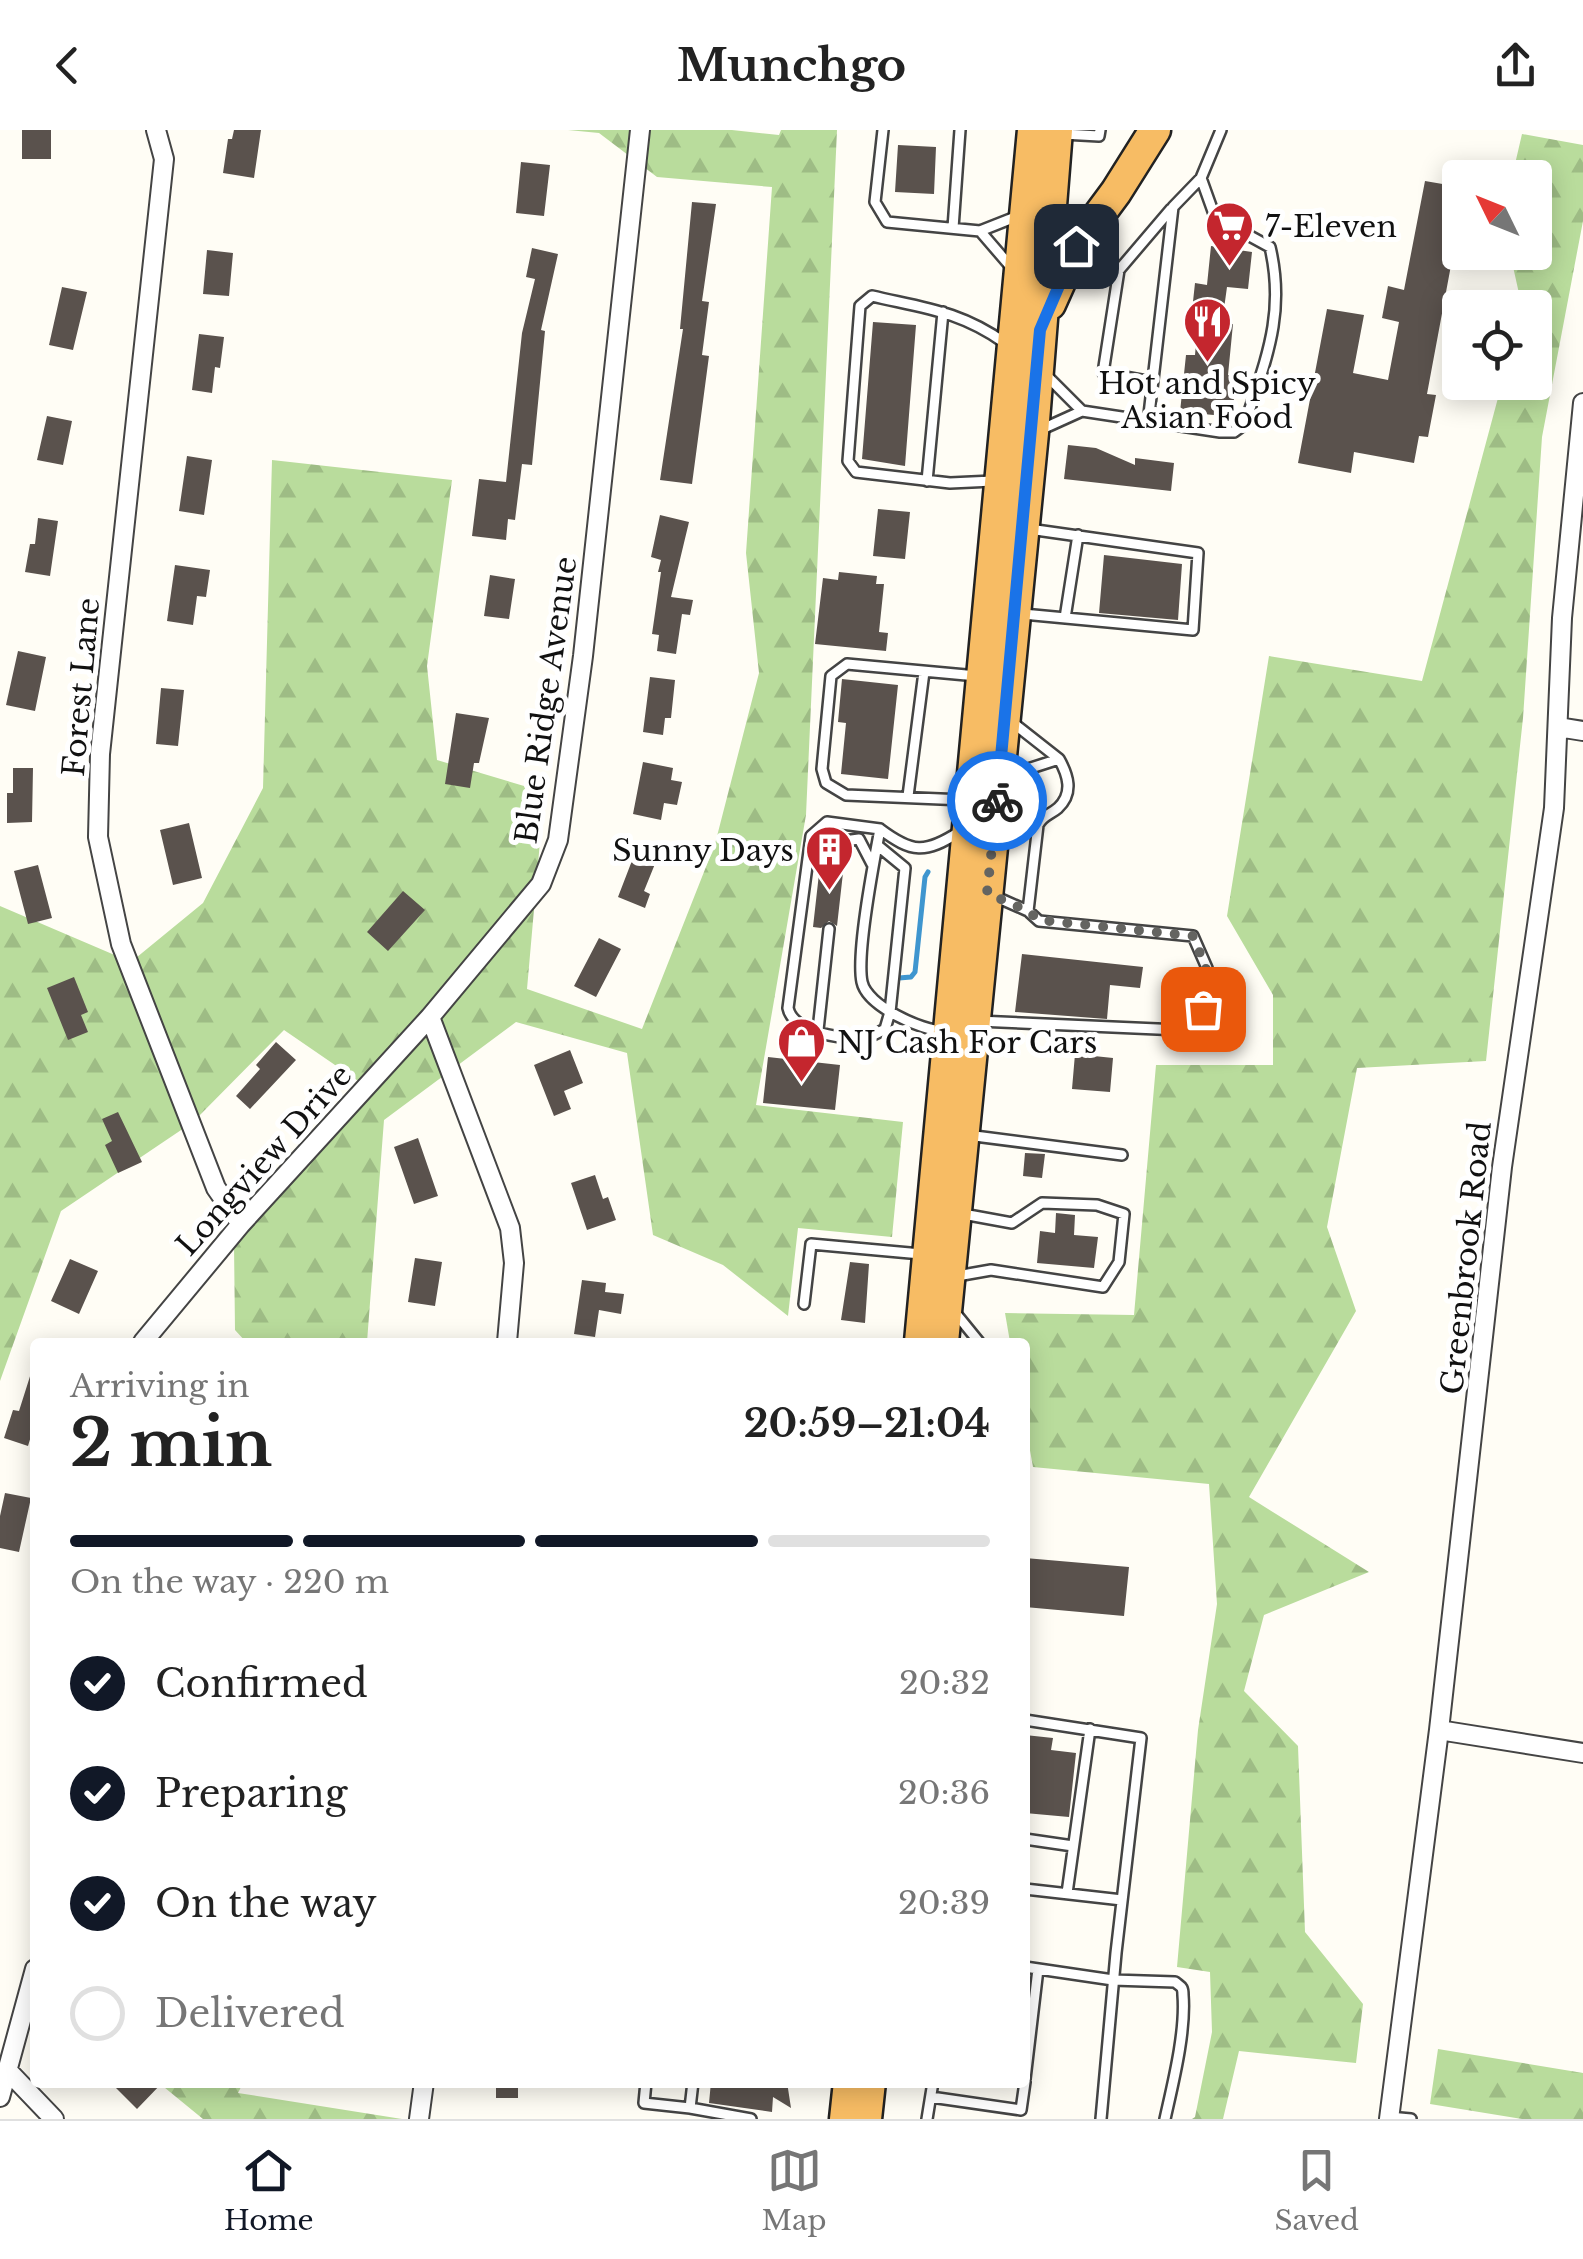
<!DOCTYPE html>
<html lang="en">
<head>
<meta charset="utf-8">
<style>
	:root { --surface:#fff; --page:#f6f6f6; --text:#222; --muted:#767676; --line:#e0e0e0; --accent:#111827 }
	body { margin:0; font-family:"Libre Baskerville",serif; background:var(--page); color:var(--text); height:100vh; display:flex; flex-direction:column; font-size:38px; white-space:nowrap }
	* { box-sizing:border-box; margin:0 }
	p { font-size:32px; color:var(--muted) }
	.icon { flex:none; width:55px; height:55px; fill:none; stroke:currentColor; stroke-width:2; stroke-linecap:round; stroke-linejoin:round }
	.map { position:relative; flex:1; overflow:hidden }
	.details { position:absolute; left:30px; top:1208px; width:1000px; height:750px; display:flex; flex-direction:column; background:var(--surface); border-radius:10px; box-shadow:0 5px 25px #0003 }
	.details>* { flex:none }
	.needle { width:65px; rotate:313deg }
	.buttons { position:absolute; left:1442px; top:30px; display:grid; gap:20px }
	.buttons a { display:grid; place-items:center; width:110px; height:110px; border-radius:10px; background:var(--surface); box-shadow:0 5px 25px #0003; font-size:50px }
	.pin { position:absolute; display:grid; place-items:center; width:85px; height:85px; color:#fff; margin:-42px; border-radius:20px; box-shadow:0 5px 15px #0006 }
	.courier { position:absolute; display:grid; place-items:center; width:100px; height:100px; margin:-50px; border:8px solid #1a73e8; border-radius:50%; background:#fff; color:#222; box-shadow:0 2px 12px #0007 }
	.head em { font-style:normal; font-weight:700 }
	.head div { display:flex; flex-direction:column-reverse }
	.head { display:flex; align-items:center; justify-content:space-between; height:170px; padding:0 40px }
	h1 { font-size:65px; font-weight:700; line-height:75px }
	.bar { display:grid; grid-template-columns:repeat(4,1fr); gap:15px 10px; align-content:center; height:120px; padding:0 40px }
	.bar i { height:12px; border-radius:8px; background:var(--line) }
	.bar .selected { background:var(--accent) }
	.bar p { grid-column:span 4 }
	ol { padding:0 40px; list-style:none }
	li { display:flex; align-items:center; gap:30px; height:110px }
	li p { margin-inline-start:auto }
	li .icon { padding:10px; border-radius:50%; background:var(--accent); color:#fff; stroke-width:4 }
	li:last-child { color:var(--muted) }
	li i { width:55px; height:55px; border:5px solid var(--line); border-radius:50% }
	header { display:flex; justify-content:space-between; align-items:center; height:130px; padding:0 40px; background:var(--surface); font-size:45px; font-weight:700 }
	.tabs { display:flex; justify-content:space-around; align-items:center; height:140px; border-top:2px solid var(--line); background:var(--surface); font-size:28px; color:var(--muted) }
	.tabs a { display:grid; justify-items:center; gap:5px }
	.tabs .selected { color:var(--accent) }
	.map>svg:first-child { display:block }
</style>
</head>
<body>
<header><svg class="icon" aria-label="back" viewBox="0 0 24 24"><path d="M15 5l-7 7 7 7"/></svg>Munchgo<svg class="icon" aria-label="share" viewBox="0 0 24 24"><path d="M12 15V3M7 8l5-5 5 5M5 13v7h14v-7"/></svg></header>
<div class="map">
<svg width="1583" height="1989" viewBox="0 0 1583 1989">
	<defs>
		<pattern id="forest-firs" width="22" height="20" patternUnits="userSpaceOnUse" patternTransform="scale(2.5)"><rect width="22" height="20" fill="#b9dc9c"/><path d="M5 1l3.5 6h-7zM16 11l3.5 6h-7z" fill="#9ebc85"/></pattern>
	</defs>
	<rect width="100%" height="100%" fill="#fffdf5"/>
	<path fill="url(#forest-firs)" d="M568 0H732L779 5 781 0H837L806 685 756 975 903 992 892 1107 798 1098 788 1186 723 1135 653 1105 627 923 516 892 384 990 367 1212H246L235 1200 234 1115 367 957 284 900 193 992 61 1081 0 1251V776L131 832 203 773 263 658 272 330 452 350 427 536 437 630 524 656 541 700 527 859 642 899 715 714 759 543 746 423 772 57 657 47 599 3Z
		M1522 4 1583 15V91L1542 307 1523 588 1486 931 1357 938 1327 1097 1356 1181 1249 1367 1369 1442 1264 1485 1244 1561 1298 1616 1305 1802 1363 1874 1356 1933 1239 1921 1223 1989H1192L1195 1987 1212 1902 1210 1842 1177 1837 1198 1600 1217 1474 1209 1354 1033 1337 1025 1293V1212H1010L1005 1183 1134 1185 1156 935H1273V865L1227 786 1269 526 1422 551 1502 253 1535 252V178L1522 177 1510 123 1535 122V48L1512 47Z
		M1438 1919 1583 1943V1989H1522L1430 1974Z
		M159 1953H243L238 1963 402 1989H203Z"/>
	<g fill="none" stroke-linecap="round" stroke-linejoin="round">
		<path stroke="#3f96cf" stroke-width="5" d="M899 848 911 847 915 842 925 747 928 742"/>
	</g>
	<path fill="#5a524d" d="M22 0H51V29H22Z
		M234 0H261L254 48 223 43 228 9H232Z
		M898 15 936 17 934 64 895 62Z
		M521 32 550 35 544 86 516 83Z
		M1425 51 1460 57V87L1427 264 1436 265 1428 307 1419 306 1414 333 1354 322 1351 343 1298 333 1327 179 1364 185 1353 243 1388 250 1399 192 1382 188 1388 156 1404 160Z
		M692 72 716 74 702 171 709 172 702 225 709 226 692 354 660 350 683 199H680Z
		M1211 116 1252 122 1248 159 1227 157 1222 193 1233 194 1228 245 1246 247 1225 286 1180 282 1186 225H1195L1198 191 1191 190 1195 153 1207 155Z
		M532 118 558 124 541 200 545 201 532 335 522 334 515 390 508 389 506 410 472 406 479 349 506 352 522 203 535 149 526 147Z
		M207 120 233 123 229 166 203 164Z
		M62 157 87 162 73 220 49 215Z
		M873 192 916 195 905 336 862 329Z
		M199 204 224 207 220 238 215 237 212 263 192 260Z
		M47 286 72 291 63 335 37 330Z
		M1068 315 1096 318 1135 335V328L1174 333 1171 361 1064 349Z
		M187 326 212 330 204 385 179 381Z
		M878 379 910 382 905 429 873 426Z
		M660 385 689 392 671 467 693 470 690 485 682 484 676 524 657 521 659 505 652 504 661 442H658L661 430 651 427Z
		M38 388 58 391 50 446 25 442 30 414H35Z
		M1104 425 1182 434 1178 490 1099 483Z
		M175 435 210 440 206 467 197 466 193 495 167 491Z
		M839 442 877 446 876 454H884L879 502 888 503 886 521 815 514 823 448 838 450Z
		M490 445 515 449 509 489 484 486Z
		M18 521 46 527 35 581 6 575Z
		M650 547 675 550 671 588H665L663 605 643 602Z
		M842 549 898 555 888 649 841 644 846 593 838 592Z
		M161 558 184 560 178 616 156 614Z
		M456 583 489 588 479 633H474L470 658 445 654Z
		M643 632 673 638 671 650 682 652 677 675 664 673 661 690 633 684Z
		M13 638H33L32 692 7 693V663H13Z
		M189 693 202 748 173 755 160 700Z
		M638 715 659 724 644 761 650 764 645 778 618 767Z
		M821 726 830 727 836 736 844 734 837 796 829 791 821 798 813 797Z
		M38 735 52 788 28 794 14 741Z
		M403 761 425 780 388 821 367 802Z
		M599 808 621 819 596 867 574 856Z
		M1022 824 1143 837 1140 858 1110 855 1107 889 1015 882Z
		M74 847 88 882 81 885 88 902 68 910 47 858Z
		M276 912 296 930 250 979 236 966 260 939 256 935Z
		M570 920 583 953 564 961 571 979 554 986 534 935Z
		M1075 924 1113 928 1110 962 1072 959Z
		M768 927 840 935 835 980 763 973Z
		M118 982 142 1032 118 1043 105 1015 112 1011 102 989Z
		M418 1008 438 1066 414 1074 394 1017Z
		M1025 1023 1045 1024 1042 1048 1023 1046Z
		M595 1045 603 1069 608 1067 616 1090 587 1100 571 1053Z
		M1056 1083 1075 1085 1074 1105 1098 1107 1094 1138 1037 1133 1040 1101 1055 1103Z
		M415 1128 442 1132 435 1176 408 1172Z
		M70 1129 98 1141 79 1184 51 1171Z
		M850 1132 869 1134 865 1193 841 1190Z
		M582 1150 606 1153 605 1162 624 1164 621 1184 599 1180 595 1207 574 1204Z
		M32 1240H35V1293L28 1316 4 1308 13 1280 19 1281Z
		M5 1363 31 1368 19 1422 0 1418V1386Z
		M1025 1428 1129 1437 1124 1486 1025 1477Z
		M1025 1605 1053 1608 1051 1620 1076 1623 1069 1687 1025 1683Z
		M110 1952H163L137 1979Z
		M496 1952H518V1968H496Z
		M711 1952H787L791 1978 773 1967 772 1982 709 1973Z"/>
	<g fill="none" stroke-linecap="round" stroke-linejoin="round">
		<defs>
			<path id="service" d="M883 0 875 72 887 92 980 101
				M1063 4 1099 6 1100 0
				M953 98 960 0
				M1011 137 980 101 1018 86
				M1152 252 1103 243 1119 140 1171 79
				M1082 281 1220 302H1234L1245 294C1265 231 1286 185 1270 117L1215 87 1201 48 1221 0
				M1148 293 1173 77 1201 48
				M1040 300 1082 281 1045 244
				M927 351 943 182
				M993 351 950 353 856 342 848 331 860 176 872 166C924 178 960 181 1005 213
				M1023 484 1193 500 1198 423 1029 399
				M1065 488 1078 405
				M1006 646 1059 629 1012 592
				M908 666 924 542
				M964 670 846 665 826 653 822 639 831 546 847 534 977 546
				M877 715 905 738 890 882 885 899C877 903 870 908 862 908 840 909 793 902 788 878L811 706 827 692 880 699
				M838 728 844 711 859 709 872 734
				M994 766 1028 781 1038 695C1043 685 1050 685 1058 678 1074 663 1068 645 1059 629
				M978 891 1180 900 1203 879 1207 838 1193 806 1039 791 1028 781
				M818 900 829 799
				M944 901C922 901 867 876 862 852 856 823 874 731 880 699 912 723 925 724 959 702
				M967 1005 1122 1025
				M957 1146 991 1140 1103 1157 1119 1132 1124 1084 1097 1075 1042 1073 1012 1093 963 1084
				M804 1174 811 1114 921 1124
				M953 1180 979 1212
				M1025 1590 1141 1608 1116 1823 1101 1989
				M1025 1709 1073 1716
				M1025 1759 1122 1770
				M1067 1763 1090 1599
				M1025 1837 1113 1850 1175 1852C1181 1857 1183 1856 1183 1865 1186 1902 1173 1953 1165 1989
				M1025 1949 1038 1839
				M646 1952 644 1973 690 1978
				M693 1952 690 1978 751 1989
				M931 1967 1021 1980 1025 1952
				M1389 1987 1411 1989
				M927 1989 933 1952"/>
			<path id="minor" d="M156 0 164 29 100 624 98 707 121 814 216 1058 241 1094
				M1558 597 1583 601
				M143 1212 241 1094 430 887
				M507 1212 514 1133 510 1098 430 887 541 754 558 710 583 526 640 0
				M1439 1600 1583 1623
				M9 1942 54 1989
				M0 1967 35 1839
				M419 1989 424 1952
				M1389 1989 1439 1600 1502 1037 1554 678 1562 488 1583 273"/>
			<path id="trunk" d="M1050 174 1076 116 1116 62 1155 0
				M920 1212 1033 0
				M943 1212 1033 303 1057 0
				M845 1989 849 1952
				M866 1989 870 1952"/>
		</defs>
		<use href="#service" stroke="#444" stroke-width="14"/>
		<use href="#minor" stroke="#444" stroke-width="22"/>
		<use href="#trunk" stroke="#222" stroke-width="35"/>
		<use href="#service" stroke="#fff" stroke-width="9"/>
		<use href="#minor" stroke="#fff" stroke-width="18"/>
		<use href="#trunk" stroke="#f7bc64" stroke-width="30"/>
	</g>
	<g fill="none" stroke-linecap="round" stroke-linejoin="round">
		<path stroke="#646461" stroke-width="10" stroke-dasharray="0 18" d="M997 671 987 763 1028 781 1039 790 1193 806 1206 838 1203 879"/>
		<path stroke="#1a73e8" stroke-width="12" d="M997 671 1040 200 1076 116"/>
	</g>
	<defs>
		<symbol id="supermarket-pin" viewBox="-11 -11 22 30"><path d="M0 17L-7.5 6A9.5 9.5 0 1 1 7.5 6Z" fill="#c4262e" stroke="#fff"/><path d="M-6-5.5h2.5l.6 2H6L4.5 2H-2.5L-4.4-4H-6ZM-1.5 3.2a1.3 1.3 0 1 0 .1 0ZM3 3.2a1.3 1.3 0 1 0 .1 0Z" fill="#fff"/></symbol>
		<symbol id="restaurant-pin" viewBox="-11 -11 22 30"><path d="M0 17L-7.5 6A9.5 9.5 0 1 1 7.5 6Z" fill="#c4262e" stroke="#fff"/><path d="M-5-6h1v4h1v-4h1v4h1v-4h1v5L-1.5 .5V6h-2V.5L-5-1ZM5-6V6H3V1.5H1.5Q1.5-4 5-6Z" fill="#fff"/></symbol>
		<symbol id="building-pin" viewBox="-11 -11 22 30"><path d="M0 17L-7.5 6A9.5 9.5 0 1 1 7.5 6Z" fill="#c4262e" stroke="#fff"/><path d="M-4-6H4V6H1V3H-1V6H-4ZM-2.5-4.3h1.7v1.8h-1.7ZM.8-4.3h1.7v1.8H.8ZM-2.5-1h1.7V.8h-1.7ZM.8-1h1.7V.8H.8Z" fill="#fff"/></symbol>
		<symbol id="shop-pin" viewBox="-11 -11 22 30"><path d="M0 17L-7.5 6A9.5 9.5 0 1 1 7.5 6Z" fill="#c4262e" stroke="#fff"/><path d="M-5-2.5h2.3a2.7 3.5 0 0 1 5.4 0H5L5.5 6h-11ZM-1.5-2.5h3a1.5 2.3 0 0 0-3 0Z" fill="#fff"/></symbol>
	</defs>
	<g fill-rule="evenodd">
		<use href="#supermarket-pin" x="1202" y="68" width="55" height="75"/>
		<use href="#restaurant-pin" x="1180" y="164" width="55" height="75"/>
		<use href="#building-pin" x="802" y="692" width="55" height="75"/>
		<use href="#shop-pin" x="774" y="884" width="55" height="75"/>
	</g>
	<g text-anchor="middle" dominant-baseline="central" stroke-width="10" stroke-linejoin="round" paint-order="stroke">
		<g font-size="30" fill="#111" stroke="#fff" text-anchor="start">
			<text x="1265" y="96">7-Eleven</text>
			<text x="1207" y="253" text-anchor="middle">Hot and Spicy<tspan x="1207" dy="34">Asian Food</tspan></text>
			<text x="794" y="720" text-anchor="end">Sunny Days</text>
			<text x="837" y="912">NJ Cash For Cars</text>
		</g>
		<g font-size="30" fill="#111" stroke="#fff">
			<text transform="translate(81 557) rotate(-85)">Forest Lane</text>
			<text transform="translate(546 570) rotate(-82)">Blue Ridge Avenue</text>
			<text transform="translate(264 1030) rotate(-48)">Longview Drive</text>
			<text transform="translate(1466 1128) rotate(-84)">Greenbrook Road</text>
		</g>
	</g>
</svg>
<div class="buttons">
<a><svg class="needle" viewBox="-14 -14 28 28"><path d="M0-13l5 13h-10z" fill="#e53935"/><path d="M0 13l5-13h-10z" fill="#767676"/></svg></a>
<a><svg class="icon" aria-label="locate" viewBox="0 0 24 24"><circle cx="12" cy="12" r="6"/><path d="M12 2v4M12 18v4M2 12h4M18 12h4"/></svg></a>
</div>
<div class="pin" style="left:1203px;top:879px;background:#ea580c"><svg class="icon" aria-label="bag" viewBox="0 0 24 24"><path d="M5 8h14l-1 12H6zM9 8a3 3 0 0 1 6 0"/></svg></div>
<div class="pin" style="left:1076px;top:116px;background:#1f2937"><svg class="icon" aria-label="home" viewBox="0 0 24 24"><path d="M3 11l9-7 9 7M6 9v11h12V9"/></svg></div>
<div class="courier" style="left:997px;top:671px"><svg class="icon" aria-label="bike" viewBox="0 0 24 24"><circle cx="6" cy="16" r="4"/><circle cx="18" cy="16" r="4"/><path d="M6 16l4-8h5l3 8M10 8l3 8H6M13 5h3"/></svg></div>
<section class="details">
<div class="head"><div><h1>2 min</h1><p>Arriving in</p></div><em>20:59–21:04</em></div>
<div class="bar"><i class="selected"></i><i class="selected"></i><i class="selected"></i><i></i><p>On the way · 220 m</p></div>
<ol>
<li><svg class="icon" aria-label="check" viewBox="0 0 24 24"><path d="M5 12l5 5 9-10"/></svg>Confirmed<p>20:32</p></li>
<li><svg class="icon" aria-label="check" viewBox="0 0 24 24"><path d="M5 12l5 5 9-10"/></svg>Preparing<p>20:36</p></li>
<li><svg class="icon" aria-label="check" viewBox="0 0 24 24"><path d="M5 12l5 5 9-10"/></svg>On the way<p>20:39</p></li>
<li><i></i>Delivered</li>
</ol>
</section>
</div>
<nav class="tabs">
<a class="selected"><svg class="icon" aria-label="home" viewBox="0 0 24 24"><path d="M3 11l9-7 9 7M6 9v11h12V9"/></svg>Home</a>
<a><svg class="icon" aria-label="map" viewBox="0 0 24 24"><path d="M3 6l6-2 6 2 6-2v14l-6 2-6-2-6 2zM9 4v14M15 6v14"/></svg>Map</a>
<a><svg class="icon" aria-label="saved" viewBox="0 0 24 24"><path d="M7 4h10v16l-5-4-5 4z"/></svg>Saved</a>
</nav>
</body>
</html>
